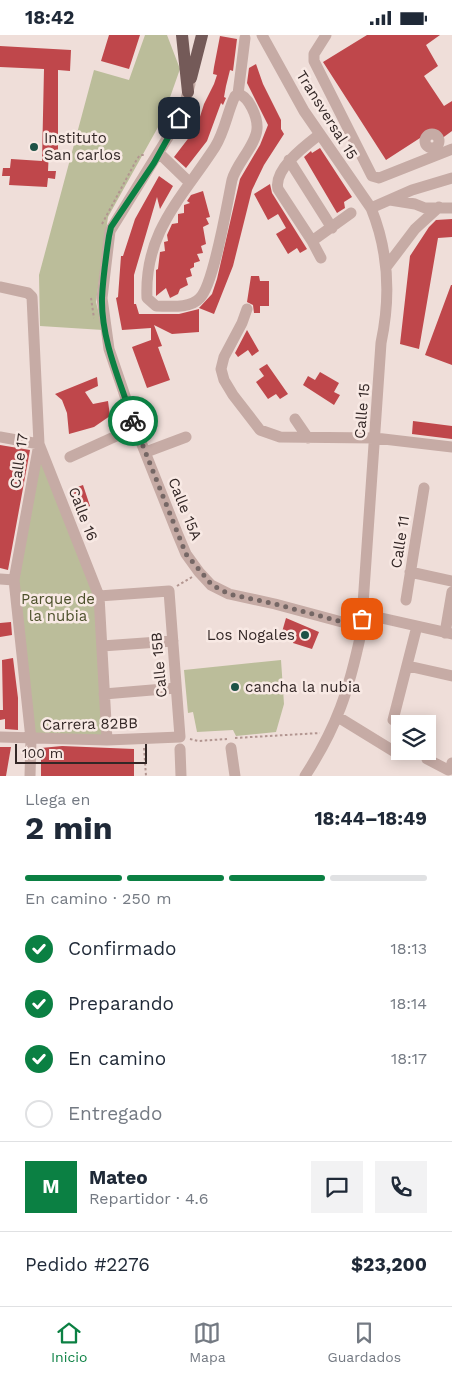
<!DOCTYPE html>
<html lang="es">
<head>
<meta charset="utf-8">
<style>
	:root { --surface:#fff; --page:#f2f2f3; --text:#1f2937; --muted:#747a83; --line:#e0e1e3; --accent:#0b8043 }
	body { margin:0; font-family:"Work Sans",sans-serif; background:var(--page); color:var(--text); height:100vh; display:flex; flex-direction:column; font-size:19px; white-space:nowrap }
	* { box-sizing:border-box; margin:0 }
	p { font-size:16px; color:var(--muted) }
	.icon { flex:none; width:28px; height:28px; fill:none; stroke:currentColor; stroke-width:2; stroke-linecap:round; stroke-linejoin:round }
	.map { position:relative; height:741px; overflow:hidden }
	.side { display:flex; flex-direction:column; background:var(--surface); flex:1 }
	.side>* { flex:none }
	.controls { position:absolute; left:391px; top:680px; display:grid; gap:10px }
	.controls a { display:grid; place-items:center; width:45px; height:45px; border-radius:0px; background:var(--surface); box-shadow:0 2px 12px #0003; font-size:25px }
	.scale { position:absolute; left:15px; bottom:12px; width:132px; box-sizing:border-box; padding-left:5px; border:2px solid #332726; border-top:0; font-size:14px; line-height:18px; white-space:nowrap; color:#332726; -webkit-text-stroke:4px #f8e9e4; paint-order:stroke }
	.pin { position:absolute; display:grid; place-items:center; width:42px; height:42px; color:#fff; margin:-21px; border-radius:10px; box-shadow:0 2px 8px #0006 }
	.courier { position:absolute; display:grid; place-items:center; width:50px; height:50px; margin:-25px; border:4px solid #0b8043; border-radius:50%; background:#fff; color:#222; box-shadow:0 1px 6px #0007 }
	.head em { font-style:normal; font-weight:700 }
	.head div { display:flex; flex-direction:column-reverse }
	.head { display:flex; align-items:center; justify-content:space-between; height:85px; padding:0 25px }
	h1 { font-size:32px; font-weight:700; line-height:38px }
	.bar { display:grid; grid-template-columns:repeat(4,1fr); gap:8px 5px; align-content:center; height:60px; padding:0 25px }
	.bar i { height:6px; border-radius:4px; background:var(--line) }
	.bar .active { background:var(--accent) }
	.bar p { grid-column:span 4 }
	.line { display:flex; align-items:center; gap:12px; padding:0 25px; border-top:1px solid var(--line) }
	.line div { flex:1 }
	.round { display:grid; place-items:center; flex:none; width:52px; height:52px; border-radius:0px; background:var(--page) }
	ol { padding:0 25px; list-style:none }
	li { display:flex; align-items:center; gap:15px; height:55px }
	li p { margin-inline-start:auto }
	li .icon { padding:5px; border-radius:50%; background:var(--accent); color:#fff; stroke-width:4 }
	li:last-child { color:var(--muted) }
	li i { width:28px; height:28px; border:2px solid var(--line); border-radius:50% }
	.status { display:flex; justify-content:space-between; align-items:center; height:35px; padding:0 25px; background:var(--surface); direction:ltr }
	.status svg { height:14px; fill:currentColor }
	.tabs { display:flex; justify-content:space-around; align-items:center; height:70px; border-top:1px solid var(--line); background:var(--surface); font-size:14px; color:var(--muted) }
	.tabs a { display:grid; justify-items:center; gap:2px }
	.tabs .active { color:var(--accent) }
	.map>svg:first-child { display:block }
</style>
</head>
<body>
<div class="status"><b>18:42</b><svg viewBox="0 0 49 12"><path d="M0 12V9h3v3zM5 12V6h3v6zM10 12V3h3v9zM15 12V0h3v12zM26 1h20v11H26zM47 4h2v5h-2z"/></svg></div>
<div class="map">
<svg width="452" height="741" viewBox="0 0 452 741">
	<rect width="100%" height="100%" fill="#efded9"/>
	<path fill="#bbbd9a" d="M145 0H167L180 34 162 85 108 182 96 267 103 295 40 291 39 240 94 35 129 45Z
		M39 409 99 561 107 705 31 704 14 545Z
		M281 625 284 669 276 697 236 701 233 695 197 697 193 677 188 678 184 635Z"/>
	<path fill="#bf474b" d="M109 0H140L129 34 101 26Z
		M367 0H440L426 10 438 31 424 41 444 71 452 66V96L441 104 434 94 386 125 323 27Z
		M220 1 237 4 233 36 230 35 226 51 224 62 226 63 223 70 221 68 207 106 186 133 174 122 194 96 191 95 193 89 198 88 204 69 214 49 217 40 213 39 214 32Z
		M0 11 71 15 70 36 58 35V116L49 115 48 136H56L55 144 48 143 47 152 9 150 10 141H2L3 133H10L11 124 42 126 44 34 0 32Z
		M256 29 263 49 281 85V94L284 99 264 130 252 155 233 231 214 279 199 273 212 259 217 244 240 144 260 110 268 90 247 48 249 33Z
		M320 113 352 162 344 167 345 173 337 178 304 122 311 116 312 118Z
		M159 141 173 151 160 174 157 162 134 240V269H136L139 279H179L199 274V297L172 299 154 290 162 311 158 312 170 345 147 353 132 312 151 305V293L122 295 116 263 118 262 121 221H123L135 184Z
		M270 149 272 158 307 214 300 218 297 213 288 219 276 199 286 193 278 179 268 185 254 159Z
		M203 156 210 182 206 183 209 189 203 192 206 209 201 211 203 218 197 219 200 226 194 228V232L190 234 192 241 186 243 188 250 180 254 178 259 170 263 166 253 156 261V235L158 234 160 217 165 216 164 207 168 206 167 200 172 189 178 188V179L184 178V170L190 168 187 166 191 160Z
		M452 184V202L438 203 419 314 400 309 410 221 429 192 436 185Z
		M251 241H259L260 246H269V271H260V278H254L253 270 247 267Z
		M451 250H452V330L425 320Z
		M247 295 259 316 252 321 248 315 238 322 235 318Z
		M267 329 288 359 280 364 276 359 268 364 256 347 264 341 259 334Z
		M320 337 339 348 334 357 340 360 334 370 303 350 308 341 315 345Z
		M97 342 98 351 85 357 93 369 108 366 110 381 94 392 69 399 67 378 62 365 55 359Z
		M413 386 452 391V404L412 399Z
		M0 410 30 415 8 535 0 533Z
		M83 450 90 471 80 476 72 454Z
		M286 583 319 597 312 614 293 608 295 602 282 597Z
		M11 587 12 600 0 602V588Z
		M13 623 18 663V695L5 694V684L0 685V675H3L2 625Z
		M62 711 134 714V741H41V713Z
		M0 712H11L6 741H0Z"/>
	<g fill="none" stroke-linecap="round" stroke-linejoin="round">
		<path stroke="#b29590" stroke-width="2" stroke-dasharray="2.5 2.5" stroke-linecap="butt" d="M102 189 137 124 140 120H146
			M91 263 94 283
			M177 551 192 542
			M235 703 320 698
			M190 704 198 706 227 704
			M144 713 146 741"/>
		<path stroke="#c6aba5" stroke-width="11" d="M262 0 304 76 371 173C389 217 391 261 381 308L362 584
			M326 0 314 19V26L372 141 379 143 452 114
			M190 49 184 71 173 94 110 196 102 263 109 314 139 402 178 500 186 519 199 537 211 550 229 559 275 569 353 590
			M238 59C249 61 258 83 257 94 256 110 236 129 232 145 227 169 214 249 200 263 190 274 169 271 156 271L147 263C144 197 182 163 215 112 225 96 227 78 235 61Z
			M238 59 245 3
			M320 99C306 110 273 134 278 154L312 206 351 178
			M425 106a7 7 0 1 1 14 0a7 7 0 1 1-14 0Z
			M159 118 190 148
			M289 125 332 193
			M390 165 415 169 425 173H452
			M371 173 412 155 452 143
			M312 206 321 223
			M387 231 415 194 439 172
			M0 252 28 258 32 262 39 409 14 545 31 704 30 741
			M247 274 242 288 224 322 221 334 224 345 233 360 260 395 280 402 375 403 452 412
			M295 384 308 403
			M0 402 39 409 99 561 107 705
			M146 417 186 402
			M70 422 136 392
			M410 537 452 546
			M0 544 14 545
			M406 565 424 453
			M366 586 371 582H377L452 599
			M445 598 452 557
			M102 611 173 606
			M408 631 452 641
			M104 659 176 653
			M338 682 395 717
			M393 685 417 591
			M0 702 107 705 180 702 169 556 99 561
			M231 713 235 741
			M180 714 181 741
			M427 724 448 735 451 734 452 728
			M305 741C337 692 349 655 361 598"/>
		<path stroke="#745a58" stroke-width="12" d="M182 0 188 57
			M191 43 202 0"/>
	</g>
	<g fill="none" stroke-linecap="round" stroke-linejoin="round">
		<path stroke="#756765" stroke-width="5" stroke-dasharray="0 9" d="M133 386 186 519 212 550 229 559 275 569 354 590 356 585 362 584"/>
		<path stroke="#0b8043" stroke-width="6" d="M133 386C120 346 101 305 102 263 103 242 106 221 109 201L111 192 154 128 179 83"/>
	</g>
	<g fill="#1e5247" stroke="#f8e9e4" stroke-width="2">
		<circle cx="34" cy="112" r="5"/>
		<circle cx="305" cy="600" r="5"/>
		<circle cx="235" cy="652" r="5"/>
	</g>
	<g text-anchor="middle" dominant-baseline="central" stroke-width="5" stroke-linejoin="round" paint-order="stroke">
		<g font-size="15" fill="#332726" stroke="#f8e9e4">
			<text transform="translate(327 80) rotate(58)">Transversal 15</text>
			<text transform="translate(362 376) rotate(-85)">Calle 15</text>
			<text transform="translate(19 426) rotate(-82)">Calle 17</text>
			<text transform="translate(185 474) rotate(68)">Calle 15A</text>
			<text transform="translate(83 479) rotate(69)">Calle 16</text>
			<text transform="translate(400 507) rotate(-81)">Calle 11</text>
			<text transform="translate(159 630) rotate(-95)">Calle 15B</text>
			<text transform="translate(90 689) rotate(-1)">Carrera 82BB</text>
		</g>
		<g font-size="15" fill="#332726" stroke="#f8e9e4" text-anchor="start">
			<text x="44" y="103">Instituto<tspan x="44" dy="17">San carlos</tspan></text>
			<text x="295" y="600" text-anchor="end">Los Nogales</text>
			<text x="245" y="652">cancha la nubia</text>
		</g>
		<g font-size="15" fill="#4c502b" stroke="#f8e9e4">
			<text x="58" y="564">Parque de<tspan x="58" dy="17">la nubia</tspan></text>
		</g>
	</g>
</svg>
<div class="controls">
<a><svg class="icon" aria-label="layers" viewBox="0 0 24 24"><path d="M12 4l9 5-9 5-9-5zM3 14l9 5 9-5"/></svg></a>
</div>
<div class="scale">100 m</div>
<div class="pin" style="left:362px;top:584px;background:#ea580c"><svg class="icon" aria-label="bag" viewBox="0 0 24 24"><path d="M5 8h14l-1 12H6zM9 8a3 3 0 0 1 6 0"/></svg></div>
<div class="pin" style="left:179px;top:83px;background:#1f2937"><svg class="icon" aria-label="home" viewBox="0 0 24 24"><path d="M3 11l9-7 9 7M6 9v11h12V9"/></svg></div>
<div class="courier" style="left:133px;top:386px"><svg class="icon" aria-label="bike" viewBox="0 0 24 24"><circle cx="6" cy="16" r="4"/><circle cx="18" cy="16" r="4"/><path d="M6 16l4-8h5l3 8M10 8l3 8H6M13 5h3"/></svg></div>
</div>
<section class="side">
<div class="head"><div><h1>2 min</h1><p>Llega en</p></div><em>18:44–18:49</em></div>
<div class="bar"><i class="active"></i><i class="active"></i><i class="active"></i><i></i><p>En camino · 250 m</p></div>
<ol>
<li><svg class="icon" aria-label="check" viewBox="0 0 24 24"><path d="M5 12l5 5 9-10"/></svg>Confirmado<p>18:13</p></li>
<li><svg class="icon" aria-label="check" viewBox="0 0 24 24"><path d="M5 12l5 5 9-10"/></svg>Preparando<p>18:14</p></li>
<li><svg class="icon" aria-label="check" viewBox="0 0 24 24"><path d="M5 12l5 5 9-10"/></svg>En camino<p>18:17</p></li>
<li><i></i>Entregado</li>
</ol>
<div class="line" style="height:90px"><b class="round" style="background:var(--accent);color:#fff">M</b><div><b>Mateo</b><p>Repartidor · 4.6</p></div><a class="round"><svg class="icon" aria-label="chat" viewBox="0 0 24 24"><path d="M4 5h16v11H9l-5 4z"/></svg></a><a class="round"><svg class="icon" aria-label="phone" viewBox="0 0 24 24"><path d="M5 4h4l2 5-3 2q2 4 5 5l2-3 5 2v4C11 20 4 13 5 4z"/></svg></a></div>
<div class="line" style="height:65px"><div>Pedido #2276</div><b>$23,200</b></div>
</section>
<nav class="tabs">
<a class="active"><svg class="icon" aria-label="home" viewBox="0 0 24 24"><path d="M3 11l9-7 9 7M6 9v11h12V9"/></svg>Inicio</a>
<a><svg class="icon" aria-label="map" viewBox="0 0 24 24"><path d="M3 6l6-2 6 2 6-2v14l-6 2-6-2-6 2zM9 4v14M15 6v14"/></svg>Mapa</a>
<a><svg class="icon" aria-label="saved" viewBox="0 0 24 24"><path d="M7 4h10v16l-5-4-5 4z"/></svg>Guardados</a>
</nav>
</body>
</html>
